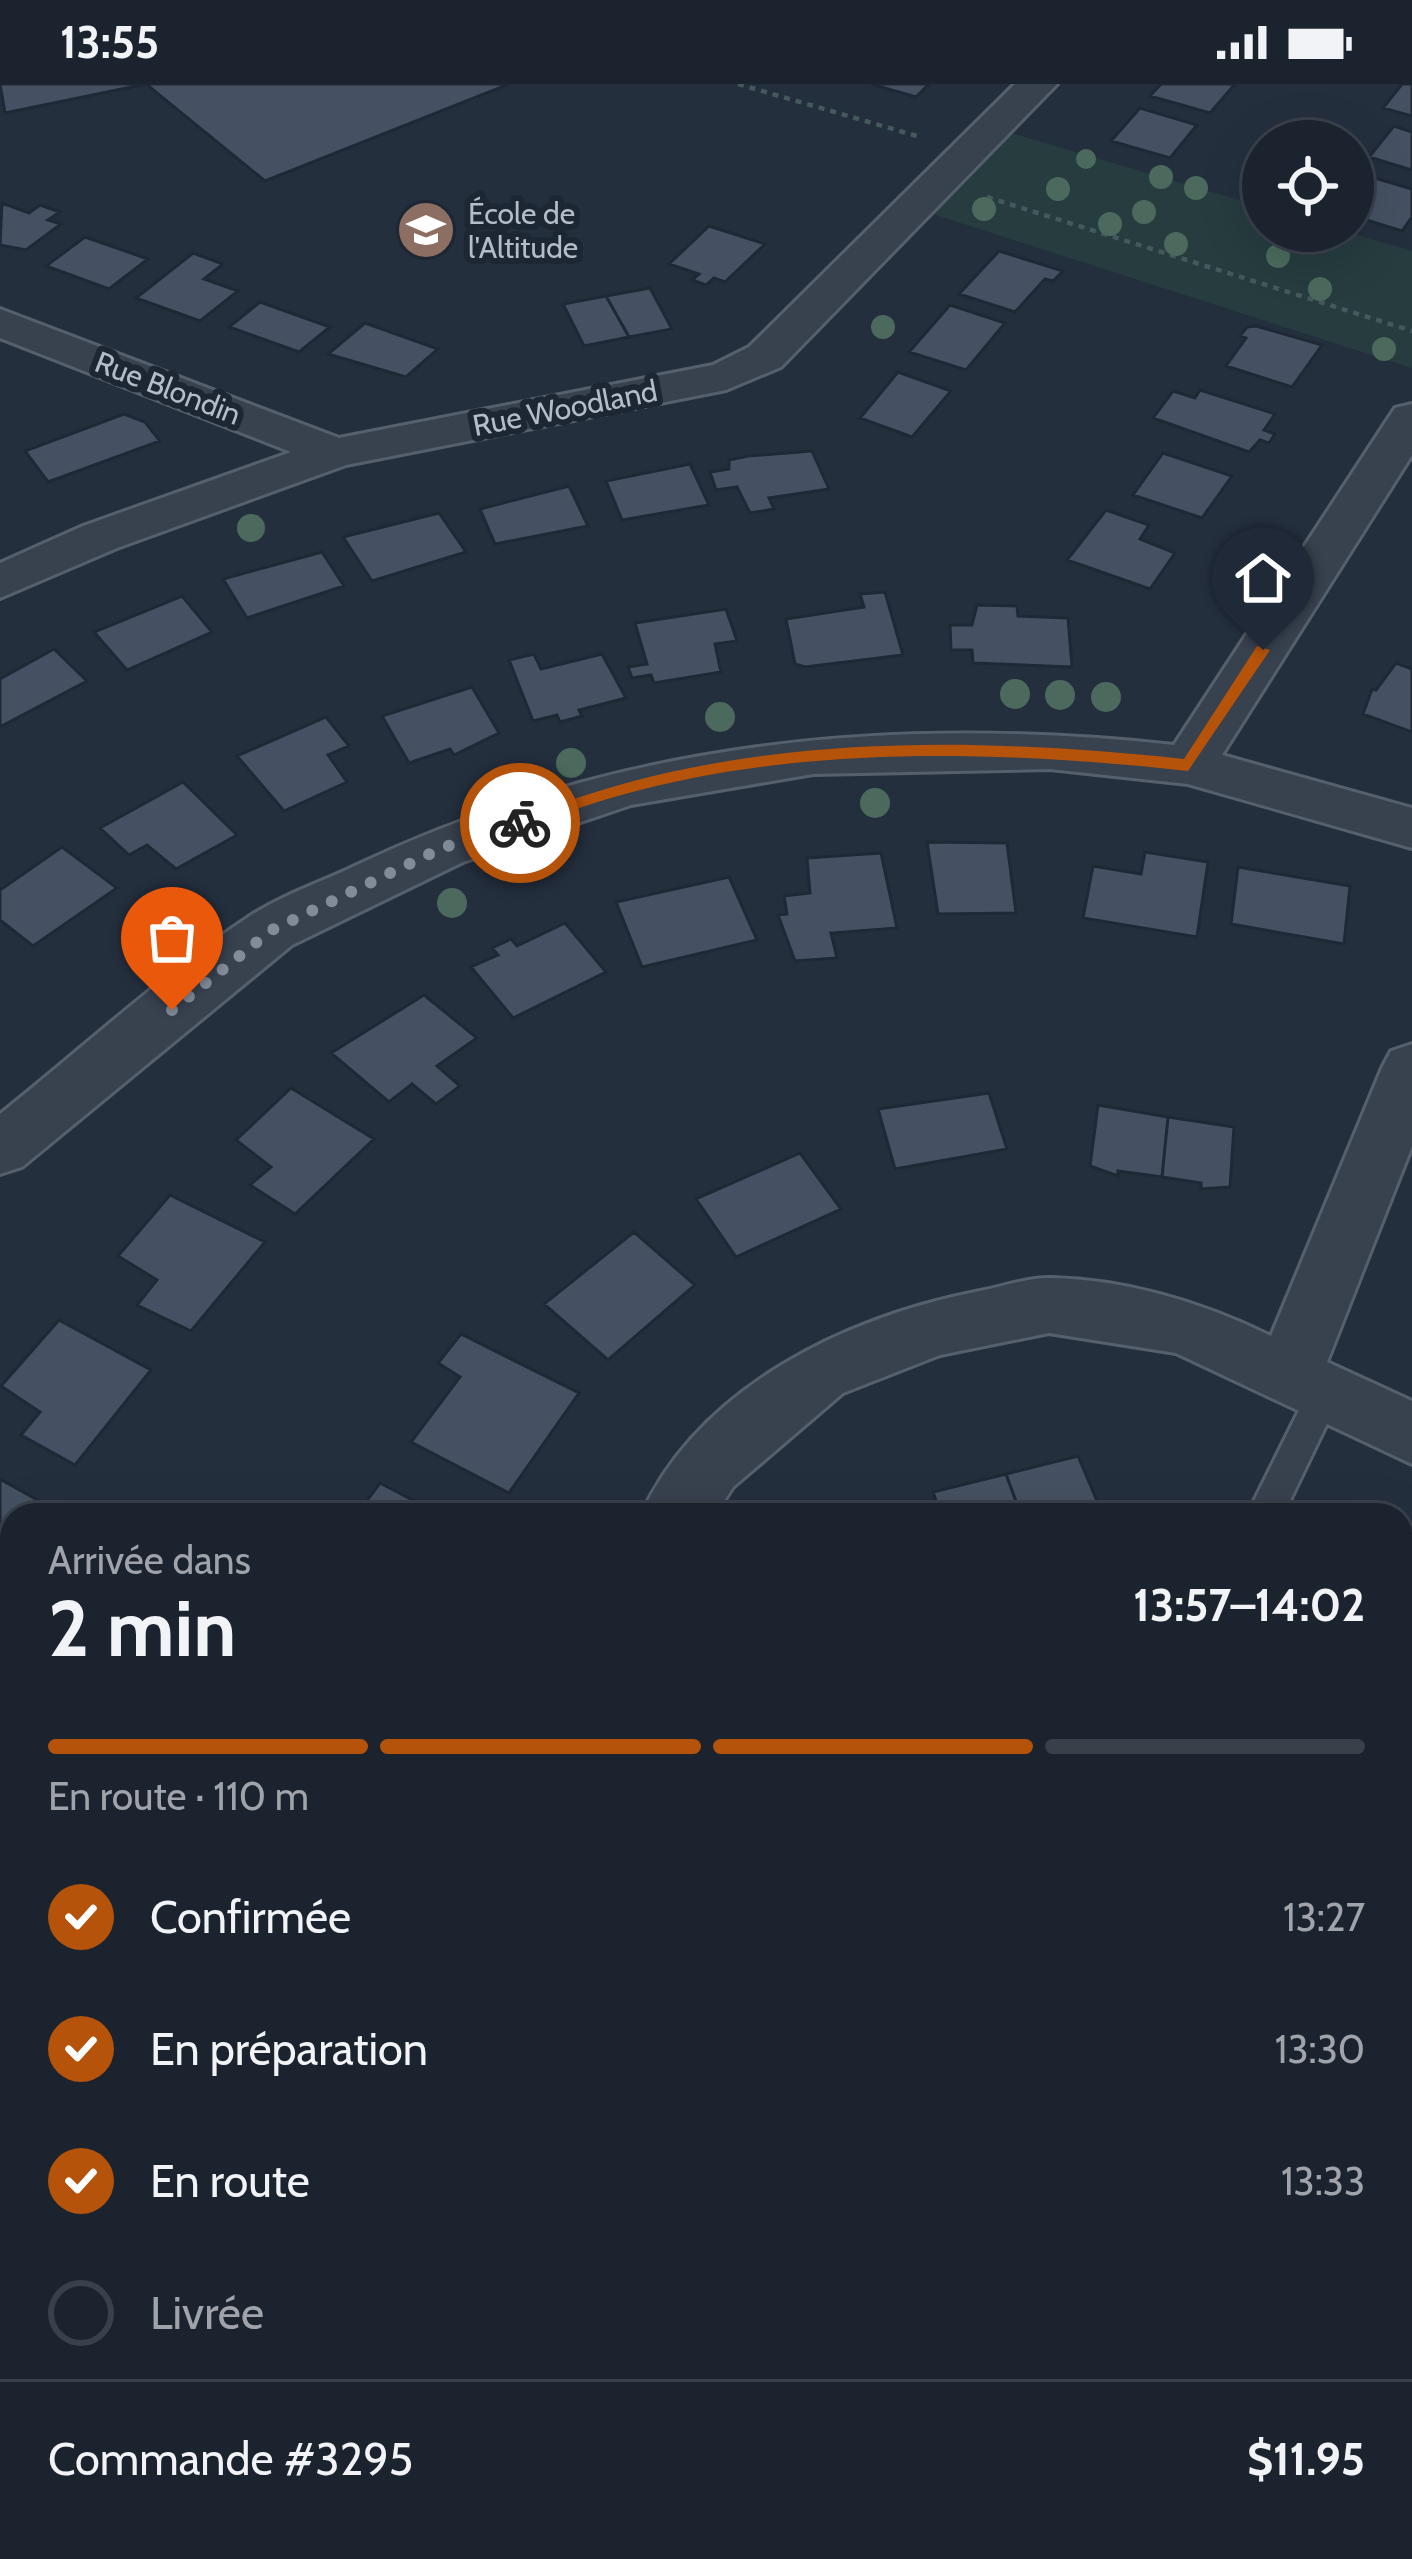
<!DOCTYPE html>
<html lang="fr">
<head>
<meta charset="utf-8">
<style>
	:root { --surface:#1b232e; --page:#282f3a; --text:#f1f3f6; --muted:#a0a4aa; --line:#39404a; --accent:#b45309 }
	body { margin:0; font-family:Cabin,sans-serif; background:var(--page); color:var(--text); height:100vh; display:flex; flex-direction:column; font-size:45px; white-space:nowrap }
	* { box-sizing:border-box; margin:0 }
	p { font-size:39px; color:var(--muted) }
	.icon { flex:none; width:66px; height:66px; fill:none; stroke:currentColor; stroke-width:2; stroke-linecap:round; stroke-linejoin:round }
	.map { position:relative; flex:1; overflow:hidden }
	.details { position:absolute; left:0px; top:1419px; width:1413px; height:1056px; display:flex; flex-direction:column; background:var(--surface); border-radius:36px 36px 0 0; box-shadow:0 12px 48px #0002,0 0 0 3px var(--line) }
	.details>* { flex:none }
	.tools { position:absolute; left:1242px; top:36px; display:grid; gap:24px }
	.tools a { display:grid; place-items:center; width:132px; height:132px; border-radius:50%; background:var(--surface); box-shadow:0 12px 48px #0002,0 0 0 3px var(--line); font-size:60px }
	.pin { position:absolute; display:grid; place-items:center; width:102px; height:102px; color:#fff; margin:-123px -51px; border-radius:50% 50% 50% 0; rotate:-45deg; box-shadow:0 0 12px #0007 }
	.pin .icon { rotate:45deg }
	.courier { position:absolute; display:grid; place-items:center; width:120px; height:120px; margin:-60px; border:9px solid #b45309; border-radius:50%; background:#fff; color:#222; box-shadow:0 3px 15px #0007 }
	.head em { font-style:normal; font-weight:700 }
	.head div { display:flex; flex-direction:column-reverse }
	.head { display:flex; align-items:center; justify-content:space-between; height:204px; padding:0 48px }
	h1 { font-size:78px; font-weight:700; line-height:90px }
	.bar { display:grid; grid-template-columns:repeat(4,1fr); gap:18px 12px; align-content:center; height:144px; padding:0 48px }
	.bar i { height:15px; border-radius:9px; background:var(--line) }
	.bar .current { background:var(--accent) }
	.bar p { grid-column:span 4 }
	.line { display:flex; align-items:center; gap:30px; padding:0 48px; border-top:3px solid var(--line) }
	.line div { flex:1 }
	ol { padding:0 48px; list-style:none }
	li { display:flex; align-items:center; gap:36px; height:132px }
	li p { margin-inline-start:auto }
	li .icon { padding:12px; border-radius:50%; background:var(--accent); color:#fff; stroke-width:4 }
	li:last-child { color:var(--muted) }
	li i { width:66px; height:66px; border:6px solid var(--line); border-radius:50% }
	.status { display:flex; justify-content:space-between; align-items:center; height:84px; padding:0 60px; background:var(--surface); direction:ltr }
	.status svg { height:33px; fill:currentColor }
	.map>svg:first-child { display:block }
</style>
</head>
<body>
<div class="status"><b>13:55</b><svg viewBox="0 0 49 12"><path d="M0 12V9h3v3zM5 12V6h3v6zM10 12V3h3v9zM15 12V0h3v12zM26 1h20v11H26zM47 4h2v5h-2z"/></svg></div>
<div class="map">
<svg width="1412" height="2475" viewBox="0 0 1412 2475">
	<rect width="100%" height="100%" fill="#242f3e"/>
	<path fill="#263c3f" d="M994 44 1263 123V147H1343L1412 167V284L914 124Z"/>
	<path fill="#455162" stroke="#1f2835" stroke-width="3" d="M0 0H509L265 97 146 0 5 29Z
		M0 0H509L265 97 146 0 5 29Z
		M871 0H929L916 13Z
		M1161 0H1235L1210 29 1150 12Z
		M1402 0H1412V32L1383 24Z
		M1140 24 1197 41 1170 74 1111 57Z
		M1394 42 1412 48V86L1369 73Z
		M1368 92 1412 105V133L1402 147 1353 132V112Z
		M2 119 29 129 40 121 60 128 48 136 61 140 26 166 0 161Z
		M709 142 765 160 725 198 714 194 706 201 692 196 699 190 669 180Z
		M85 153 148 175 109 205 46 182Z
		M999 167 1063 187 1053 197 1045 195 1015 228 959 210Z
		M193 169 223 180 204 195 238 207 200 237 136 214Z
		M650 204 672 245 629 253 606 212Z
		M606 212 629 253 584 262 563 220Z
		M260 218 330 243 299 268 229 243Z
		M950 221 1005 239 966 286 909 268Z
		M365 239 438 265 406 293 328 270Z
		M1256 242 1322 261 1292 303 1226 282 1246 254 1240 252 1247 243Z
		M898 288 951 307 912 353 860 334Z
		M1200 306 1275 330 1264 346 1275 350 1269 359 1260 356 1249 368 1153 334 1173 307 1195 314Z
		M124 330 145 338 160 357 48 398 25 367Z
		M812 367 829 405 769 414 774 425 750 429 737 403 716 406 710 388 729 385V376L748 372Z
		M1163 369 1232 392 1202 434 1133 411Z
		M690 380 709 421 622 436 606 397Z
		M569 402 588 442 495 460 480 425Z
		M1106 426 1149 441 1140 455 1175 469 1150 505 1067 476Z
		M439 429 466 468 372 497 343 453Z
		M322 468 344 502 247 534 223 495Z
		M885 508 903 571 805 583 795 580 786 535 864 523 860 510Z
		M182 512 212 548 127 586 94 548Z
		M977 521 1017 522 1018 532 1068 534 1072 583 973 579 972 566H951L950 541H972Z
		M726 525 737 557 715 560 721 588 654 599 651 591 632 594 628 583 647 580 635 539Z
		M54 565 87 597 0 643V595Z
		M534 570 541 585 602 570 626 614 579 626 582 632 560 638 557 631 533 637 509 576Z
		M1396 579 1412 585V648L1363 630 1372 605 1376 606Z
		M472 603 499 649 454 671 450 665 409 679 382 632Z
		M326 633 349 662 328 671 347 698 284 727 237 672Z
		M183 698 237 751 176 785 147 761 129 771 100 744Z
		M927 758 1007 759 1016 829 938 830Z
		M62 763 117 804 33 862 0 836V806Z
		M1145 768 1208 778 1197 853 1083 834 1093 782 1141 790Z
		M881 769 897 844 831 849 837 874 795 877 778 831 787 830 784 812 810 809 807 774Z
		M1238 783 1350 802 1344 860 1231 840Z
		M729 793 757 856 642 883 616 818Z
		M565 839 606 888 513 934 471 883 498 871 492 864 511 855 517 862Z
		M424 911 477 954 437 982 460 1002 436 1020 412 1000 389 1018 331 969Z
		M291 1004 374 1055 295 1130 250 1101 271 1083 236 1056Z
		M989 1009 1007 1065 895 1085 878 1025Z
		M1098 1021 1168 1033 1162 1093 1118 1087V1092L1090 1082Z
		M1168 1033 1234 1043 1230 1103 1201 1105V1099L1162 1093Z
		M800 1069 841 1125 736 1173 696 1115Z
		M170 1111 265 1158 191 1247 137 1221 157 1196 118 1172Z
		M634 1148 695 1201 608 1276 544 1220Z
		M59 1236 151 1286 75 1381 21 1351 40 1328 1 1302Z
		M461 1250 579 1309 509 1409 411 1358 460 1293 438 1279Z
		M1078 1372 1103 1431H1021L1006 1390Z
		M1006 1390 1021 1431H941L933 1408Z
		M0 1395 41 1418 30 1431H12V1453L0 1468Z
		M380 1399 441 1431H356Z
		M1412 1643V1906L1401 1899V1664Z"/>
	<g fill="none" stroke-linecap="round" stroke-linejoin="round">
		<defs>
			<path id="service" d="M1326 1291 1338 1296 1343 1306 1283 1431H1247L1314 1296Z
				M737 2463H784L779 2475H732Z"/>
			<path id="minor" d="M1015 0H1057L781 283 726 306 346 381 117 464 0 514V479L83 442 291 368 0 254V225L339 354 713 281 749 263Z
				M1412 320V371L1222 671 1412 724V764L1188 700 1050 685 813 690 631 721 463 778 292 861 22 1083 0 1090V1030C82 965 162 890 250 832 282 811 322 798 357 781 617 658 889 630 1174 661L1395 324Z
				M1412 960V1062L1327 1278 1412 1317V1380L1176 1269 1049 1249 940 1271 843 1309 733 1403 715 1431H641C700 1302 847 1233 980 1207 1002 1203 1029 1193 1052 1194 1129 1196 1203 1219 1271 1252L1382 984 1391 967Z
				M400 2463H492L495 2475H403Z"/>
		</defs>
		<use href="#service" stroke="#565f6c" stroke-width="6"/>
		<use href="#minor" stroke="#565f6c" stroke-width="6"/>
		<path stroke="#44595c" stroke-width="4.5" stroke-dasharray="6 6" stroke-linecap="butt" d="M738 0 917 52
			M987 113 1412 247"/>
		<use href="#service" fill="#38414e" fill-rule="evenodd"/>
		<use href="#minor" fill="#38414e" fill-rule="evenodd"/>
	</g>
	<g fill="#4b6a5d">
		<circle cx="1086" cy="75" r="10"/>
		<circle cx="1161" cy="93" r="12"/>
		<circle cx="1196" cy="104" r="12"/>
		<circle cx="1058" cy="105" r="12"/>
		<circle cx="984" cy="125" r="12"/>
		<circle cx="1144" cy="128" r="12"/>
		<circle cx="1110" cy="140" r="12"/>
		<circle cx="1176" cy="160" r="12"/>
		<circle cx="1278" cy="172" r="12"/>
		<circle cx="1320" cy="205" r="12"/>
		<circle cx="883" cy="243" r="12"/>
		<circle cx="1384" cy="265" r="12"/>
		<circle cx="251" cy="444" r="14"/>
		<circle cx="1015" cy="610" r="15"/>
		<circle cx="1060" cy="611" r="15"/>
		<circle cx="1106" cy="613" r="15"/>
		<circle cx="720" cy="633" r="15"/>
		<circle cx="571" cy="679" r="15"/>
		<circle cx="875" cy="719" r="15"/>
		<circle cx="452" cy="819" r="15"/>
	</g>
	<path fill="#b45309" d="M1257 562 1270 566 1188 687C1004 667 806 660 625 710 589 719 555 734 520 744L512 739C529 725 559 720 580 713 772 649 986 654 1184 675Z"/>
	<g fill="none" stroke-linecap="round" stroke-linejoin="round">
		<path stroke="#828b98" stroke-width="12" stroke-dasharray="0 21.6" d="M172 926 272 846 442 764 520 739"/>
	</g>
	<defs>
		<symbol id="school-disc" viewBox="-11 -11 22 22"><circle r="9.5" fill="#8d6e63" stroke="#1d2633"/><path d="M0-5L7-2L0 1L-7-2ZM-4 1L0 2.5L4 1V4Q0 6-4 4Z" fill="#fff"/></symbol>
	</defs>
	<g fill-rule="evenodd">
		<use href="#school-disc" x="393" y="113" width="66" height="66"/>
	</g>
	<g text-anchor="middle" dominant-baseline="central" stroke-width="12" stroke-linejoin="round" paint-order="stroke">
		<g font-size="30" fill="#b4bcc9" stroke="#1d2633" text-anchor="start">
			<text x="468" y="129">École de<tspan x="468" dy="34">l'Altitude</tspan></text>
		</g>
		<g font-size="30" fill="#b4bcc9" stroke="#1d2633">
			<text transform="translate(168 304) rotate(21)">Rue Blondin</text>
			<text transform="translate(565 324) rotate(-11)">Rue Woodland</text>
		</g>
	</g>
</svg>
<div class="tools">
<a><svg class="icon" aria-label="locate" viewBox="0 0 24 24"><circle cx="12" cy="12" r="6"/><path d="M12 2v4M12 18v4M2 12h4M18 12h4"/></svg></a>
</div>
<div class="pin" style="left:172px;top:926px;background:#ea580c"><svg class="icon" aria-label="bag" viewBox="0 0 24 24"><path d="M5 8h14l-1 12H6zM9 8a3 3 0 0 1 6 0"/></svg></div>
<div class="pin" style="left:1263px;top:566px;background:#1f2937"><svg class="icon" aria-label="home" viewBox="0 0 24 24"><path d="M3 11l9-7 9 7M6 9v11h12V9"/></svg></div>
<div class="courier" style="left:520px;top:739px"><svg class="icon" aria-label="bike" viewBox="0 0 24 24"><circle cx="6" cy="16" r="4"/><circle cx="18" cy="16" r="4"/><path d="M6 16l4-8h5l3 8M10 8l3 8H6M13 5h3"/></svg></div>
<section class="details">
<div class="head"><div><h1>2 min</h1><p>Arrivée dans</p></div><em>13:57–14:02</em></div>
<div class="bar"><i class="current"></i><i class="current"></i><i class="current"></i><i></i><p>En route · 110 m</p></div>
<ol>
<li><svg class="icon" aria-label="check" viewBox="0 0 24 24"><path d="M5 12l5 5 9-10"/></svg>Confirmée<p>13:27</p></li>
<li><svg class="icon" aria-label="check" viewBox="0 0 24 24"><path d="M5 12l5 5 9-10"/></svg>En préparation<p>13:30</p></li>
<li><svg class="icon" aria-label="check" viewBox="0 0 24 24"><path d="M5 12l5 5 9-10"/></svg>En route<p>13:33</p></li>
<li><i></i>Livrée</li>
</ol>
<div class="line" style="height:156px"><div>Commande #3295</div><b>$11.95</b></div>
</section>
</div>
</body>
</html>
